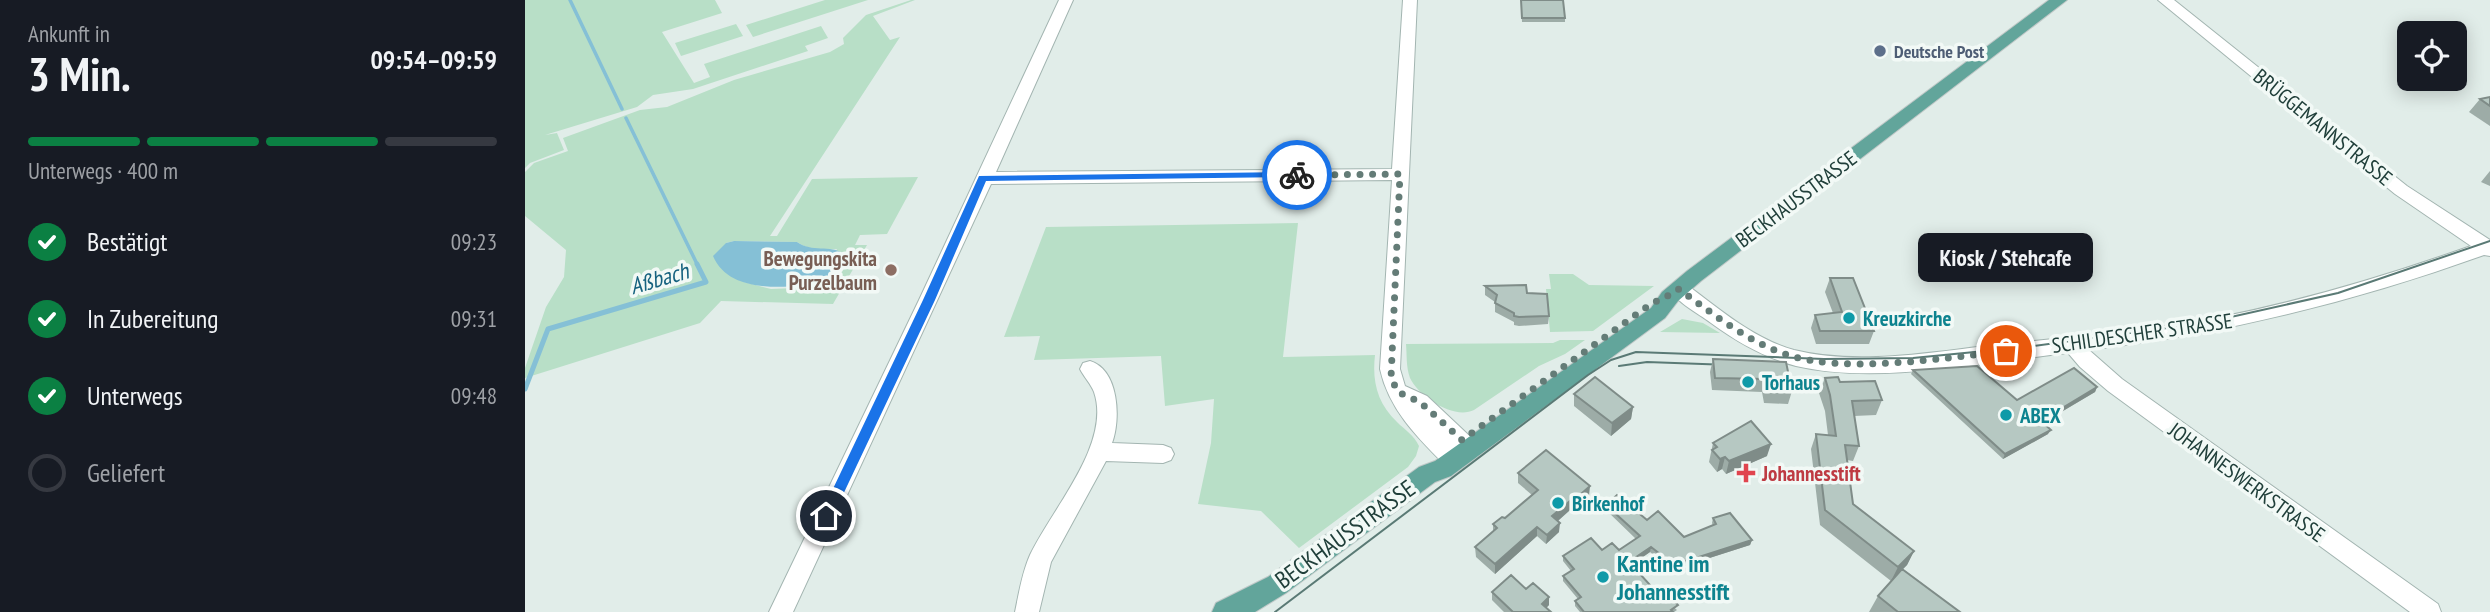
<!DOCTYPE html>
<html lang="de">
<head>
<meta charset="utf-8">
<style>
	:root { --surface:#171b24; --page:#20242c; --text:#f1f3f6; --muted:#9ea1a6; --line:#363941; --accent:#0b8043 }
	body { margin:0; font-family:"PT Sans Narrow",sans-serif; background:var(--page); color:var(--text); height:100vh; display:flex; flex-direction:column; font-size:26px; white-space:nowrap }
	* { box-sizing:border-box; margin:0 }
	p { font-size:23px; color:var(--muted) }
	.icon { flex:none; width:38px; height:38px; fill:none; stroke:currentColor; stroke-width:2; stroke-linecap:round; stroke-linejoin:round }
	.map { position:relative; flex:1; overflow:hidden }
	.drawer { display:flex; flex-direction:column; background:var(--surface); width:525px }
	.drawer>* { flex:none }
	.fabs { position:absolute; left:1872px; top:21px; display:grid; gap:14px }
	.fabs a { display:grid; place-items:center; width:70px; height:70px; border-radius:10px; background:var(--surface); box-shadow:0 4px 18px #0003; font-size:35px }
	.pin { position:absolute; display:grid; place-items:center; width:60px; height:60px; color:#fff; margin:-30px; border:4px solid #fff; border-radius:50%; box-shadow:0 2px 7px #0007 }
	.courier { position:absolute; display:grid; place-items:center; width:70px; height:70px; margin:-35px; border:5px solid #1a73e8; border-radius:50%; background:#fff; color:#222; box-shadow:0 2px 9px #0007 }
	.bubble { position:absolute; height:49px; border-radius:10px; background:var(--surface); box-shadow:0 4px 18px #0003; font-size:23px; font-weight:800; line-height:49px; text-align:center }
	.head em { font-style:normal; font-weight:800 }
	.head div { display:flex; flex-direction:column-reverse }
	.head { display:flex; align-items:center; justify-content:space-between; height:119px; padding:0 28px }
	h1 { font-size:46px; font-weight:800; line-height:52px }
	.bar { display:grid; grid-template-columns:repeat(4,1fr); gap:10px 7px; align-content:center; height:84px; padding:0 28px }
	.bar i { height:9px; border-radius:5px; background:var(--line) }
	.bar .current { background:var(--accent) }
	.bar p { grid-column:span 4 }
	ol { padding:0 28px; list-style:none }
	li { display:flex; align-items:center; gap:21px; height:77px }
	li p { margin-inline-start:auto }
	li .icon { padding:7px; border-radius:50%; background:var(--accent); color:#fff; stroke-width:4 }
	li:last-child { color:var(--muted) }
	li i { width:38px; height:38px; border:4px solid var(--line); border-radius:50% }
	main { display:flex; flex:1; min-height:0 }
	.map>svg:first-child { display:block }
</style>
</head>
<body>
<main>
<section class="drawer">
<div class="head"><div><h1>3 Min.</h1><p>Ankunft in</p></div><em>09:54–09:59</em></div>
<div class="bar"><i class="current"></i><i class="current"></i><i class="current"></i><i></i><p>Unterwegs · 400 m</p></div>
<ol>
<li><svg class="icon" aria-label="check" viewBox="0 0 24 24"><path d="M5 12l5 5 9-10"/></svg>Bestätigt<p>09:23</p></li>
<li><svg class="icon" aria-label="check" viewBox="0 0 24 24"><path d="M5 12l5 5 9-10"/></svg>In Zubereitung<p>09:31</p></li>
<li><svg class="icon" aria-label="check" viewBox="0 0 24 24"><path d="M5 12l5 5 9-10"/></svg>Unterwegs<p>09:48</p></li>
<li><i></i>Geliefert</li>
</ol>
</section>
<div class="map">
<svg width="1965" height="612" viewBox="0 0 1965 612">
	<rect width="100%" height="100%" fill="#e1ede9"/>
	<path fill="#b8dfc7" fill-rule="evenodd" d="M0 0H190L197 13 137 32 169 83 185 77 179 64 296 26 303 38 280 46 283 51 168 89 128 95 112 107 20 135 32 133 39 150 5 163 0 168Z
		M300 0H343L228 37 221 25Z
		M386 0H390L348 16 365 40 375 37 245 236H252L287 179 393 177 362 234 335 235 330 245H342L308 304 196 301 175 323 0 378V368L21 307 39 277 41 250 0 216V172L9 163 43 151 38 138 115 110 142 107 209 80 305 52 319 44 318 38 341 15ZM209 241 272 242C285 251 297 250 312 249L294 287 246 289 219 282 201 243Z
		M211 24 218 36 156 56 150 43Z
		M773 223 758 357 850 355C847 381 852 403 872 422 880 430 889 435 894 446L891 456 883 467 774 548 736 511 673 504 686 443 689 399 640 406 636 356 509 360 515 336 479 337 521 227Z
		M1024 274H1048L1064 285 1129 286 1068 331 1025 332 1021 289H1026Z
		M1157 319 1178 323 1195 333 1135 332Z
		M1035 340H1060L1040 354 1014 366 949 410C929 420 894 397 885 378 881 367 882 356 881 344L1028 343Z"/>
	<path fill="#85c0d6" d="M209 241 272 242C287 253 305 244 319 254 321 267 308 283 296 286 289 288 281 286 274 286 245 288 202 289 188 256L201 243Z"/>
	<g fill="none" stroke-linecap="round" stroke-linejoin="round">
		<path stroke="#85c0d6" stroke-width="3.5" d="M45 0 97 109
			M101 118 173 266"/>
		<path stroke="#85c0d6" stroke-width="5" d="M0 389 23 329 181 282 172 264"/>
		<defs>
			<path id="minor" d="M534 0H548L471 172 867 169 878 0H892L875 369 880 386 902 396 953 444 956 450 953 456 945 459 939 457 941 461 938 467 930 470 922 467C893 438 864 410 855 369L867 180 466 184 268 612H244L394 300Z
				M1633 0H1649L1882 186 1965 240V256L1959 255C1831 301 1700 334 1564 350L1597 379 1913 604 1916 612H1885L1583 391 1555 367 1543 353C1461 362 1352 385 1271 366 1240 358 1212 342 1186 323 1173 313 1152 303 1145 289L1147 284H1161C1194 309 1229 339 1269 350 1334 366 1405 352 1470 345 1545 337 1621 331 1696 317 1781 300 1864 275 1946 246L1870 194Z
				M565 361C594 370 596 419 587 443L638 445 646 448 649 454 646 460 638 463 581 461 526 562 514 612H490C494 593 497 573 505 555 526 510 587 444 569 392 566 384 559 377 555 369L558 363Z"/>
			<path id="major" d="M1524 0H1542L1176 281 1153 301 1140 318 926 476 910 482 761 593 730 612H687L691 603 743 577 894 467 910 461 1126 308 1137 292 1162 271Z"/>
		</defs>
		<use href="#minor" stroke="#a3b5b1" stroke-width="2"/>
		<use href="#major" stroke="#c1c9c8" stroke-width="2"/>
		<use href="#minor" fill="#fff" fill-rule="evenodd"/>
		<use href="#major" fill="#62a59b" fill-rule="evenodd"/>
		<path stroke="#5a7a75" stroke-width="2" d="M1094 366 1122 362 1205 365
			M750 612 1063 375 1086 360 1111 352 1299 359 1388 358 1501 347 1679 323 1813 293 1965 241"/>
	</g>
	<path fill="#9daca7" d="M996 0 1040 18V22H997Z
		M1965 97V126L1944 112 1955 99Z
		M1965 171V186L1956 182Z
		M1305 278 1349 331 1344 344H1291L1286 328 1290 315 1308 313 1300 292Z
		M960 286 1002 293 1024 316 1023 324 994 326 989 325V322L970 312V302L960 295Z
		M1188 359 1261 362 1267 391 1263 404 1239 403 1237 392 1187 390 1185 372Z
		M1388 370 1492 400 1572 387 1570 392 1518 423 1523 434 1478 459 1386 374Z
		M1300 378 1315 382 1357 400 1351 415 1329 416 1334 446 1328 461 1322 460 1328 504 1389 551 1382 565 1378 569 1435 612H1344L1353 596 1366 581 1295 525 1286 449 1291 434 1303 435 1300 411 1294 393Z
		M1049 394 1108 407 1106 419 1086 436 1049 406Z
		M1188 443 1242 456 1201 474 1197 469 1192 472 1184 462Z
		M993 473 1064 496 1047 512 1045 510 1033 521 1034 532 1021 544 1012 536 970 574 951 557 950 547 968 532V524L980 518 1007 495 993 483Z
		M1081 505 1122 520 1159 537 1188 526 1187 523 1188 518 1227 540 1225 545 1147 570 1125 552 1107 565 1134 595 1152 610 1149 612H1055L1050 606V601L1053 599 1038 581V576L1046 571 1038 561V556L1077 550H1094L1111 539 1081 510Z
		M1001 589 1024 605 1021 608 1026 612H979L967 600V592Z"/>
	<path fill="#7f8c88" d="M1572 387 1570 392 1514 425 1516 421Z
		M1108 407 1106 419 1086 436 1087 423Z
		M1526 430 1523 434 1478 459 1480 454Z
		M1246 444 1242 456 1201 474 1204 461Z
		M1200 457 1197 469 1192 472 1195 459Z
		M1065 486 1064 496 1047 512V502Z
		M1046 500 1045 510 1027 526V516Z
		M1035 523 1034 532 1021 544 1022 535Z
		M1012 527V536L970 574V564Z
		M1227 540 1225 545 1147 570 1149 565Z
		M1126 547 1125 552 1103 567 1104 562Z
		M1389 551 1382 565 1366 581 1373 567Z
		M1024 597V605L1017 612V604Z"/>
	<path fill="#b6c8c2" stroke="#7f8c88" stroke-width="2" d="M996 0H1038L1040 18H997Z
		M1965 97V106L1955 99Z
		M1305 278H1328L1349 331H1295L1290 315 1317 312Z
		M1001 285 1002 293 1022 294 1024 316 994 317 989 316V313L970 303 972 295 960 286Z
		M1188 359 1261 362 1267 391 1242 390 1240 379 1190 378Z
		M1452 366 1492 400 1549 368 1572 387 1516 421 1526 430 1480 454 1388 370Z
		M1070 377 1108 407 1087 423 1049 394Z
		M1313 377 1315 382 1350 381 1357 400 1327 401 1334 446 1320 445 1328 504 1389 551 1373 567 1300 510 1291 434 1311 436 1305 395 1300 378Z
		M1226 421 1246 444 1204 461 1200 457 1195 459 1187 450 1192 447 1188 443Z
		M1021 450 1065 486 1047 502 1046 500 1027 516 1035 523 1022 535 1012 527 970 564 950 547 972 528 968 524 977 517 980 518 1013 490 993 473Z
		M1092 495 1122 520 1133 511 1159 537 1191 524 1188 518 1205 513 1227 540 1149 565 1126 547 1104 562 1134 595 1140 591 1153 605 1146 610 1148 612H1059L1050 601 1056 597 1038 576 1049 569 1038 556 1066 538 1077 550 1087 543 1094 550 1115 536 1081 505Z
		M1377 569 1435 612H1373L1353 596Z
		M986 575 1001 589 1008 583 1024 597 1017 604 1026 612H988L967 592Z"/>
	<path fill="#1a73e8" d="M772 172 777 175 776 177 461 181 410 300 306 520H297L295 516 398 300 454 176Z"/>
	<g fill="none" stroke-linecap="round" stroke-linejoin="round">
		<path stroke="#647c77" stroke-width="7" stroke-dasharray="0 12.6" d="M772 175 875 174 866 378 873 392 895 402 937 440 1123 306C1133 299 1144 297 1154 289 1188 314 1223 342 1263 355 1320 374 1420 358 1481 351"/>
	</g>
	<circle fill="#5c6f8a" stroke="#f2f9f6" stroke-width="2.5" cx="1355" cy="51" r="7"/>
	<circle fill="#8d6e63" stroke="#f2f9f6" stroke-width="2.5" cx="366" cy="270" r="7"/>
	<g fill="#0f9aa8" stroke="#f2f9f6" stroke-width="2.5">
		<circle cx="1324" cy="318" r="7"/>
		<circle cx="1223" cy="382" r="7"/>
		<circle cx="1481" cy="415" r="7"/>
		<circle cx="1033" cy="503" r="7"/>
		<circle cx="1078" cy="577" r="7"/>
	</g>
	<path fill="#e0444e" stroke="#f2f9f6" stroke-width="2.5" d="M1217.5 462.5h7v7h7v7h-7v7h-7v-7h-7v-7h7z"/>
	<g text-anchor="middle" dominant-baseline="central" stroke-width="7" stroke-linejoin="round" paint-order="stroke">
		<g font-size="18" font-weight="bold" fill="#4e5e75" stroke="#f2f9f6" text-anchor="start">
			<text x="1369" y="51">Deutsche Post</text>
		</g>
		<g font-size="21" fill="#203f3a" stroke="#f2f9f6">
			<text transform="translate(1798 127) rotate(39)">BRÜGGEMANNSTRASSE</text>
			<text transform="translate(1271 199) rotate(-37)">BECKHAUSSTRASSE</text>
			<text transform="translate(1617 333) rotate(-8)">SCHILDESCHER STRASSE</text>
			<text transform="translate(1722 482) rotate(36)">JOHANNESWERKSTRASSE</text>
		</g>
		<g font-size="21" font-weight="bold" fill="#785e54" stroke="#f2f9f6" text-anchor="end">
			<text x="352" y="258">Bewegungskita<tspan x="352" dy="24">Purzelbaum</tspan></text>
		</g>
		<g font-size="21" font-weight="bold" fill="#0d838f" stroke="#f2f9f6" text-anchor="start">
			<text x="1338" y="318">Kreuzkirche</text>
			<text x="1237" y="382">Torhaus</text>
			<text x="1495" y="415">ABEX</text>
			<text x="1047" y="503">Birkenhof</text>
		</g>
		<g font-size="21" font-weight="bold" fill="#be3a42" stroke="#f2f9f6" text-anchor="start">
			<text x="1237" y="473">Johannesstift</text>
		</g>
		<g font-size="23" font-style="italic" fill="#16627f" stroke="#f2f9f6">
			<text transform="translate(134 278) rotate(-16)">Aßbach</text>
		</g>
		<g font-size="24" fill="#203f3a" stroke="#f2f9f6">
			<text transform="translate(820 534) rotate(-36)">BECKHAUSSTRASSE</text>
		</g>
		<g font-size="24" font-weight="bold" fill="#0d838f" stroke="#f2f9f6" text-anchor="start">
			<text x="1092" y="563">Kantine im<tspan x="1092" dy="28">Johannesstift</tspan></text>
		</g>
	</g>
</svg>
<div class="fabs">
<a><svg class="icon" aria-label="locate" viewBox="0 0 24 24"><circle cx="12" cy="12" r="6"/><path d="M12 2v4M12 18v4M2 12h4M18 12h4"/></svg></a>
</div>
<div class="pin" style="left:1481px;top:351px;background:#ea580c"><svg class="icon" aria-label="bag" viewBox="0 0 24 24"><path d="M5 8h14l-1 12H6zM9 8a3 3 0 0 1 6 0"/></svg></div>
<div class="pin" style="left:301px;top:516px;background:#1f2937"><svg class="icon" aria-label="home" viewBox="0 0 24 24"><path d="M3 11l9-7 9 7M6 9v11h12V9"/></svg></div>
<div class="courier" style="left:772px;top:175px"><svg class="icon" aria-label="bike" viewBox="0 0 24 24"><circle cx="6" cy="16" r="4"/><circle cx="18" cy="16" r="4"/><path d="M6 16l4-8h5l3 8M10 8l3 8H6M13 5h3"/></svg></div>
<div class="bubble" style="left:1393px;top:233px;width:175px">Kiosk / Stehcafe</div>
</div>
</main>
</body>
</html>
